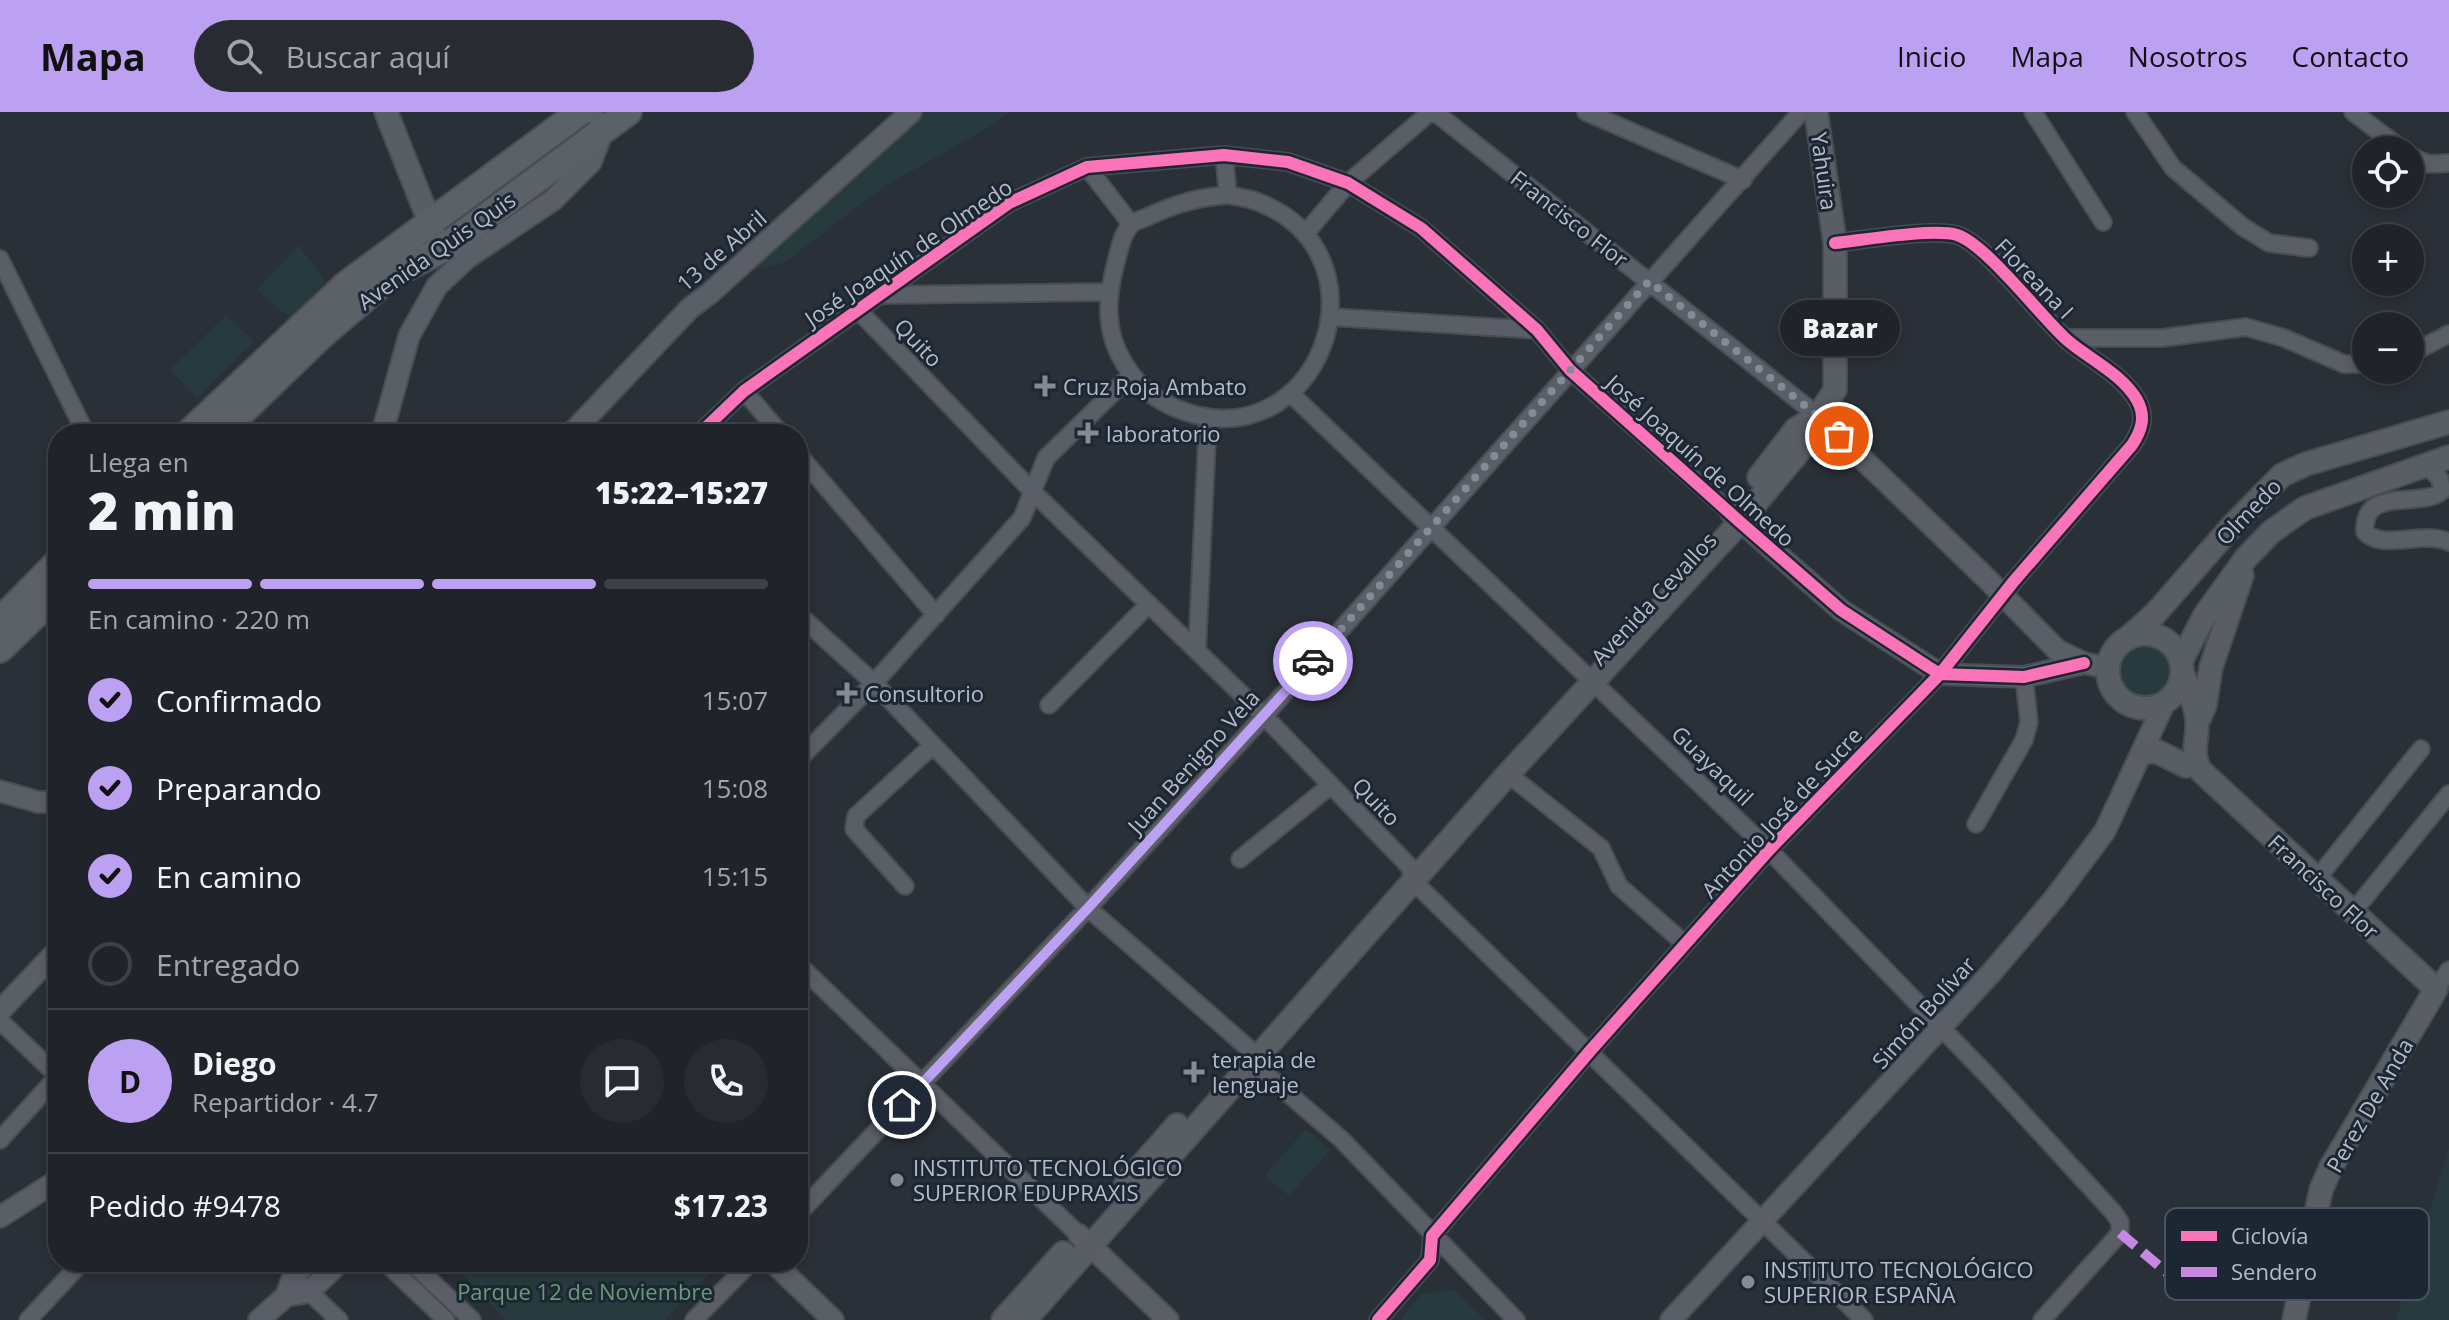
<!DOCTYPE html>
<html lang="es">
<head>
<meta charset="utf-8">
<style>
	:root { --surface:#20242a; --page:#282c32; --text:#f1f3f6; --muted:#a2a4a8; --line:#3d4147; --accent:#bca0f2 }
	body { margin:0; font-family:"Open Sans",sans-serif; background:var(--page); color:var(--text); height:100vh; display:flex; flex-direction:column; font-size:30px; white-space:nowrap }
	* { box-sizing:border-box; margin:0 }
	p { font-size:26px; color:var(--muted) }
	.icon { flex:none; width:44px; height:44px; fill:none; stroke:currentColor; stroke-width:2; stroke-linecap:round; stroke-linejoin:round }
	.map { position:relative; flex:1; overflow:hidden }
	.sheet { position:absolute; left:48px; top:312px; width:760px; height:848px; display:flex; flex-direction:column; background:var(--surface); border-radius:32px; box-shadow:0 4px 12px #0003,0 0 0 2px var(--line) }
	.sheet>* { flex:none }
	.fabs { position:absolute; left:2352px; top:24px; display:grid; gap:16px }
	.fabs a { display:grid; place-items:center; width:72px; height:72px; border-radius:50%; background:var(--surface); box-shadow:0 4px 12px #0003,0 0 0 2px var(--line); font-size:40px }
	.pin { position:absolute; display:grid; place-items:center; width:68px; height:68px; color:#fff; margin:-34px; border:4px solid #fff; border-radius:50%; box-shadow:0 2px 8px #0007 }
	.courier { position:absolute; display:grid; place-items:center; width:80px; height:80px; margin:-40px; border:6px solid #bca0f2; border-radius:50%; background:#fff; color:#222; box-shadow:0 2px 10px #0007 }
	.bubble { position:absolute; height:56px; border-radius:28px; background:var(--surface); box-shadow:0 4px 12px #0003,0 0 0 2px var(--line); font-size:26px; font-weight:800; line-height:56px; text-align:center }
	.head em { font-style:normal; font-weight:800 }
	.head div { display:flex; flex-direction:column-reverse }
	.head { display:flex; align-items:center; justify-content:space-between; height:136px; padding:0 40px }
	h1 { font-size:52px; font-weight:800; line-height:60px }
	.bar { display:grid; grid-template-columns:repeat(4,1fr); gap:12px 8px; align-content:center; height:96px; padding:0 40px }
	.bar i { height:10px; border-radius:6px; background:var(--line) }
	.bar .active { background:var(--accent) }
	.bar p { grid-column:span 4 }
	.line { display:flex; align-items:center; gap:20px; padding:0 40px; border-top:2px solid var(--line) }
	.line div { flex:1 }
	.round { display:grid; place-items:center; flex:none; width:84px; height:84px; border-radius:42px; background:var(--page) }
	ol { padding:0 40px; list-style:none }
	li { display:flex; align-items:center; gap:24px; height:88px }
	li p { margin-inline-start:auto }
	li .icon { padding:8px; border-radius:50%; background:var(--accent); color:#111; stroke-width:4 }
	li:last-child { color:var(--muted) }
	li i { width:44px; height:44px; border:4px solid var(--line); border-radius:50% }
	header { display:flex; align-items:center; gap:48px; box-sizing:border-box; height:112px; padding:0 40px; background:var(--accent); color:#111 }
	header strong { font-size:38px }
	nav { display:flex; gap:44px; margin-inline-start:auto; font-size:28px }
	.search { width:560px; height:72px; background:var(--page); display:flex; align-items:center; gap:20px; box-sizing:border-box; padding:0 28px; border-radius:44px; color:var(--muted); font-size:30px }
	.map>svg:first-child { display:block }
</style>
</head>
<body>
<header>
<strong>Mapa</strong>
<div class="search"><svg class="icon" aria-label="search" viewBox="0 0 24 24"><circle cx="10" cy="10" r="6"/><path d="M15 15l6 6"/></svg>Buscar aquí</div>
<nav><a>Inicio</a><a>Mapa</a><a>Nosotros</a><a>Contacto</a></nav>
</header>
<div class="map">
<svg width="2449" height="1208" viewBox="0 0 2449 1208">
	<rect width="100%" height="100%" fill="#2a3038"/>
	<path fill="#273a3e" d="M924 0H1010L986 17 885 74 785 150 750 159 779 122Z
		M299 133 325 170 290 206 257 178Z
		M226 203 254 230 197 286 170 258Z
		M2112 560a32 32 0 1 1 64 0a32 32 0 1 1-64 0Z
		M1306 1017 1330 1038 1289 1084 1265 1063Z
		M2449 1036V1208H2396Z
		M450 1150H720L665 1208H506Z
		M1454 1178 1485 1208H1400L1421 1182Z"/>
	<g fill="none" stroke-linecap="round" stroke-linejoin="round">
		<defs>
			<path id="minor" d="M593 0 603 19
				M1586 0 1743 68
				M2033 0 2103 110
				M2135 0 2173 56 2243 115 2269 131 2309 136
				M2353 0 2403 38
				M1224 43 1228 83
				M2410 44 2428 52 2449 51
				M1087 55 1131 112
				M1228 83C1238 85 1249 86 1258 90 1389 140 1326 334 1196 303 1165 295 1140 279 1124 251 1103 217 1107 183 1117 146 1120 136 1122 121 1131 113 1134 109 1142 107 1147 105 1175 92 1198 85 1228 83Z
				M1305 122 1348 71 1428 2 1436 1 1818 304
				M0 147 86 322
				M883 183 1108 180
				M857 197 1032 379 1264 604 1410 755 1413 769 1864 1208
				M1331 205 1537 218
				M2065 226H2162L2246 215 2284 226 2344 252H2366
				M2410 242 2449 222
				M744 279 781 322
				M1290 281 1769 738 1989 965 2114 1101 2120 1110V1121L2042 1208
				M699 322 744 279 1009 91 1087 55 1224 43 1288 50 1348 71 1421 116 1537 218 1570 258 1731 401
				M798 342 936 503
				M2427 353 2440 367 2442 379C2421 397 2362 373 2365 420 2383 439 2422 418 2449 430
				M798 502 874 571 1088 796 1247 935 1253 951 1341 1027 1516 1208
				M1197 539 1208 305
				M1049 593 1149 492
				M798 648 874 571 1022 406 1046 346 1131 263
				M1508 662 1601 736 1619 774 1685 832
				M1976 712 2024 628 2029 610 2024 565
				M1240 747 1331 673
				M2316 768 2421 637
				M905 774 854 717 856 704 933 633
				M2352 801 2449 682
				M798 852 1079 1123
				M2436 877 2449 858
				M0 909 58 964
				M0 1028 58 964
				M798 1102 1088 796 1264 604 1801 0
				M385 1150 446 1208
				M411 1150 472 1208
				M302 1173 339 1208
				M28 1208 82 1150
				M694 1208 751 1150
				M1378 1208 1430 1148 1432 1124 1590 939 1769 738 1940 562 2014 469 2132 333C2142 318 2146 304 2137 288 2122 262 2089 247 2067 228 2041 205 1986 132 1957 123 1934 116 1863 128 1835 131"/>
			<path id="tertiary" d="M1818 304 1985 465 2057 538 2084 551 2108 556
				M382 322 409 224 437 174 467 146 553 88 591 50 603 19
				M571 322 690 196 709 182 911 0
				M1731 401 1841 498 1940 562 2024 565 2084 551
				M0 679 38 690H58
				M0 899 58 838
				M0 1105 58 1068
				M1079 1123 1168 1208
				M773 1150 833 1208
				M286 1184 309 1180 340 1150
				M259 1208 286 1184 293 1164 309 1150
				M1671 1208 1992 860 2054 787 2105 719 2164 592"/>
			<path id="secondary" d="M386 0 436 126
				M1759 365 1796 317 1818 304
				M2108 559a37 37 0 1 1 74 0a37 37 0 1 1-74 0Z
				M2127 527 2155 502 2232 414 2282 363 2306 352 2449 310
				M2181 549 2205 503 2246 446 2271 420 2305 396 2449 345
				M2182 560C2188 575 2196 592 2197 609 2198 628 2190 642 2201 659L2436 877 2331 1055 2321 1078 2294 1208
				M2200 605 2205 593 2211 555 2242 463
				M2143 641 2156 639 2186 654
				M1126 1071 1177 1013
				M1003 1208 1063 1141
				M1025 1208 1508 662 1740 410 1807 330 1818 304 1835 278V131L1816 0"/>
			<path id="primary" d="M188 322 347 172 580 0
				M219 322 324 221 392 163 441 138 628 0
				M0 509 58 450
				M0 537 58 481"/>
		</defs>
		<use href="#minor" stroke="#484c53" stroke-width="20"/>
		<use href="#tertiary" stroke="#484c53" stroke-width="24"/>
		<use href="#secondary" stroke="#484c53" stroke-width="26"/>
		<use href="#primary" stroke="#484c55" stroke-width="30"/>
		<use href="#minor" stroke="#5a5e66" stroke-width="16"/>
		<use href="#tertiary" stroke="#5a5e66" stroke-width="20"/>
		<use href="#secondary" stroke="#595d64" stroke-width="22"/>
		<use href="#primary" stroke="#5c6168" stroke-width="26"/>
		<path stroke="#c787e3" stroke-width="10" stroke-dasharray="20 10" stroke-linecap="butt" d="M2120 1121 2177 1169"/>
		<defs>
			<path id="cycleway" d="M699 322 744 279 1009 91 1087 55 1224 43 1288 50 1348 71 1421 116 1537 218 1570 258 1740 410 1841 498 1927 554 1940 562 2024 565 2084 551
				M1378 1208 1430 1148 1432 1124 1590 939 1769 738 1940 562 2014 469 2132 333C2142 318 2146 304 2137 288 2122 262 2089 247 2067 228 2041 205 1986 132 1957 123 1934 116 1863 128 1835 131"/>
		</defs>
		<use href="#cycleway" stroke="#1d2633" stroke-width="17"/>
		<use href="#cycleway" stroke="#fb73b8" stroke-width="12"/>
	</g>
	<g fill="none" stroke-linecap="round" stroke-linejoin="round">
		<path stroke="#848b96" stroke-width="8" stroke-dasharray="0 14.4" d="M1313 549 1649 169 1818 304 1839 324"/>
		<path stroke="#bca0f2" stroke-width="10" d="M902 993 1088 796 1313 549"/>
	</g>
	<g fill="#848b96" stroke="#1d2633" stroke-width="3">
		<path d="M1041 262h8v8h8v8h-8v8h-8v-8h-8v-8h8z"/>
		<path d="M1084 309h8v8h8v8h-8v8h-8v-8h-8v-8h8z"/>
		<path d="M843 569h8v8h8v8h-8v8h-8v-8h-8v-8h8z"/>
		<path d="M1190 948h8v8h8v8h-8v8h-8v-8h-8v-8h8z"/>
		<circle cx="897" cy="1068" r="8"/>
		<circle cx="1748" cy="1170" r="8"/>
	</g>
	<g text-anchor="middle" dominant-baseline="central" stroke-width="6" stroke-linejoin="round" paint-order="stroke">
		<g font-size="22" fill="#b4bcc9" stroke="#1d2633">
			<text transform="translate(1825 59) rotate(82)">Yahuira</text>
			<text transform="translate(1570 106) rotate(38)">Francisco Flor</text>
			<text transform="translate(436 138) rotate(-35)">Avenida Quis Quis</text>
			<text transform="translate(721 138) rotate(-41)">13 de Abril</text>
			<text transform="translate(908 140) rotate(-34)">José Joaquín de Olmedo</text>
			<text transform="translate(2035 166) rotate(46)">Floreana I</text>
			<text transform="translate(919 230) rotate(46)">Quito</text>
			<text transform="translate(1701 348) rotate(42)">José Joaquín de Olmedo</text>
			<text transform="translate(2248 399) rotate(-46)">Olmedo</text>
			<text transform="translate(1653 486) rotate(-47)">Avenida Cevallos</text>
			<text transform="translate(1193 649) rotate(-48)">Juan Benigno Vela</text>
			<text transform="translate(1713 653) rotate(44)">Guayaquil</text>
			<text transform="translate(1377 689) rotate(46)">Quito</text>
			<text transform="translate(1781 700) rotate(-47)">Antonio José de Sucre</text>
			<text transform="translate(2324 774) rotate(43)">Francisco Flor</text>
			<text transform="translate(1923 900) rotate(-48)">Simón Bolívar</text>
			<text transform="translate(2369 993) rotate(-60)">Perez De Anda</text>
		</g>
		<g font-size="22" fill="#b4bcc9" stroke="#1d2633" text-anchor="start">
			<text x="1063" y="274">Cruz Roja Ambato</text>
			<text x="1106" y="321">laboratorio</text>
			<text x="865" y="581">Consultorio</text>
			<text x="1212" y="947">terapia de<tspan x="1212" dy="25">lenguaje</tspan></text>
			<text x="913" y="1055">INSTITUTO TECNOLÓGICO<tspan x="913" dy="25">SUPERIOR EDUPRAXIS</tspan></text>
			<text x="1764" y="1157">INSTITUTO TECNOLÓGICO<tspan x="1764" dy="25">SUPERIOR ESPAÑA</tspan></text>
		</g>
		<g font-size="22" fill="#6b9a76" stroke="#1d2633">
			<text x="585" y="1179">Parque 12 de Noviembre</text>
		</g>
	</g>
	<rect x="2165" y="1096" width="264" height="92" rx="12" fill="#1d2633" stroke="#4a5360" stroke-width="2"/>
	<rect x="2181" y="1119" width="36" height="10" fill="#fb73b8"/>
	<rect x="2181" y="1155" width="36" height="10" fill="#c787e3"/>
	<g font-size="22" fill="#b4bcc9">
		<text x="2231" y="1132">Ciclovía</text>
		<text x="2231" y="1168">Sendero</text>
	</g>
</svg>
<div class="fabs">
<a><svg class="icon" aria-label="locate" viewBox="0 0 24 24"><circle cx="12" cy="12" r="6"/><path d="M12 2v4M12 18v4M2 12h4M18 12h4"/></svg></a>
<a>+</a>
<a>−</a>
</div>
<div class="pin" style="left:1839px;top:324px;background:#ea580c"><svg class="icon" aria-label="bag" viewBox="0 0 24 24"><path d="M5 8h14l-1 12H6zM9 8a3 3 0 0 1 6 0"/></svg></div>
<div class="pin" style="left:902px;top:993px;background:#1f2937"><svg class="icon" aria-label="home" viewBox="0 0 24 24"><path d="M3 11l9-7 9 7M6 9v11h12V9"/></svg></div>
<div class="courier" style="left:1313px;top:549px"><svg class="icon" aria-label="car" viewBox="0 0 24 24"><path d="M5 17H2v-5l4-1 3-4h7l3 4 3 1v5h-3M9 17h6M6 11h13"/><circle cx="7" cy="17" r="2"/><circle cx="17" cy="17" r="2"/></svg></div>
<div class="bubble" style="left:1780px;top:188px;width:120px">Bazar</div>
<section class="sheet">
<div class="head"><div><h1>2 min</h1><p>Llega en</p></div><em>15:22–15:27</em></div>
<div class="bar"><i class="active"></i><i class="active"></i><i class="active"></i><i></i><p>En camino · 220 m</p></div>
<ol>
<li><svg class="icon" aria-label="check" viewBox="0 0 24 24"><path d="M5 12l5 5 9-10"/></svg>Confirmado<p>15:07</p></li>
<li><svg class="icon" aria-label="check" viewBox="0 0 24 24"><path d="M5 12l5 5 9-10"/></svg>Preparando<p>15:08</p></li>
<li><svg class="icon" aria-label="check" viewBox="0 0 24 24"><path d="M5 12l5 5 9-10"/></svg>En camino<p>15:15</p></li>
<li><i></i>Entregado</li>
</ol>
<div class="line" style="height:144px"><b class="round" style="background:var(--accent);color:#111">D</b><div><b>Diego</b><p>Repartidor · 4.7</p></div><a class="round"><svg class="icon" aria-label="chat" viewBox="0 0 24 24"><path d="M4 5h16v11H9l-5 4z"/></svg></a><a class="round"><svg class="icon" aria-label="phone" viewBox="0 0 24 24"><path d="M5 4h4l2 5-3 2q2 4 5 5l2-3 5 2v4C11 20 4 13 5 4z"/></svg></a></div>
<div class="line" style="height:104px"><div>Pedido #9478</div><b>$17.23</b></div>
</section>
</div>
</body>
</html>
